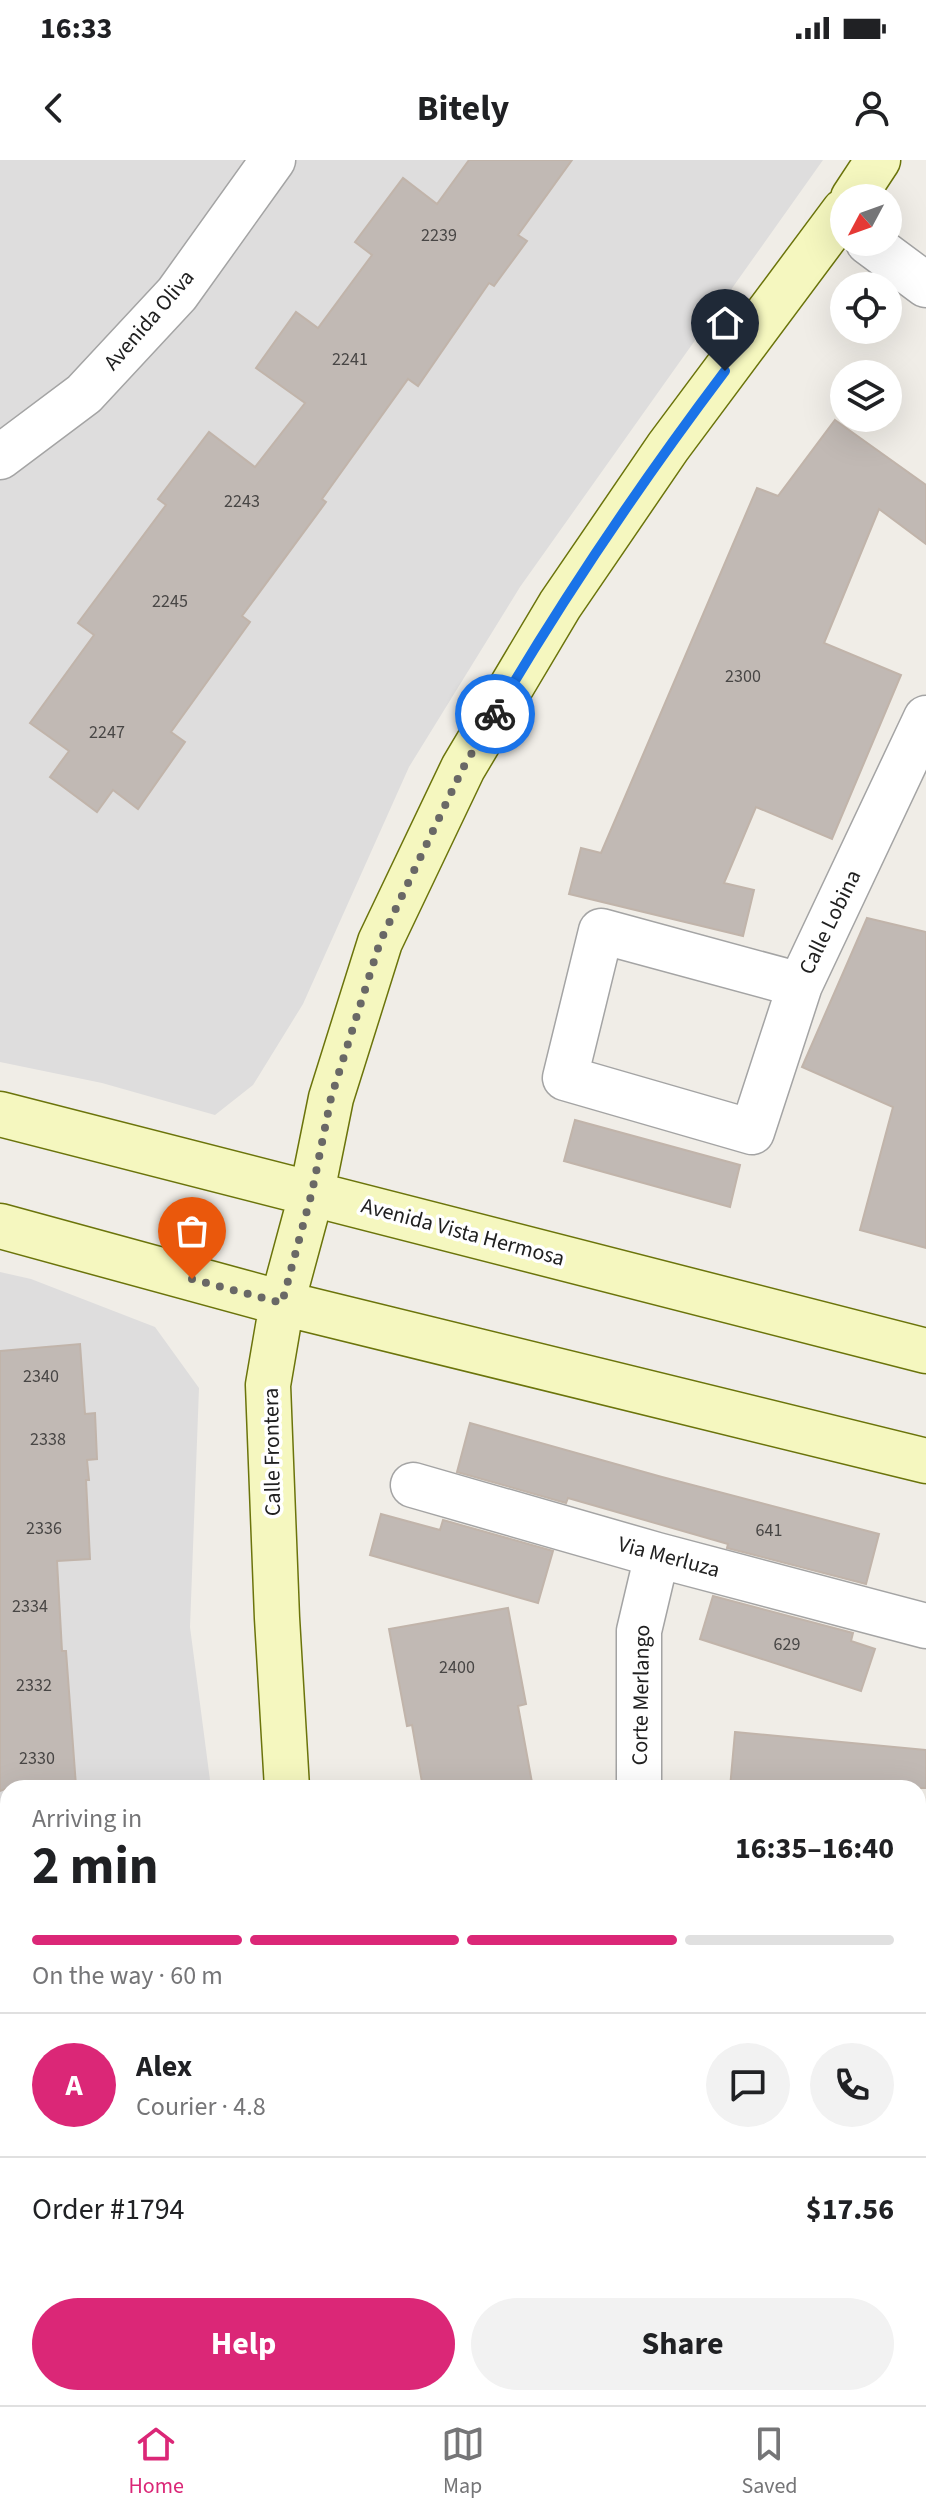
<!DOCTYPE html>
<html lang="en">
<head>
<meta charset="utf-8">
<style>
	:root { --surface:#fff; --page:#f2f2f2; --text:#202124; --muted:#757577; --line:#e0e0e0; --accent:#db2777 }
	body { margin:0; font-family:"Source Sans 3",sans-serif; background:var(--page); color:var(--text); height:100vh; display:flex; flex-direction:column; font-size:30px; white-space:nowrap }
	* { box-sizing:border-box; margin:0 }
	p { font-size:26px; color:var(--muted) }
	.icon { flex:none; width:44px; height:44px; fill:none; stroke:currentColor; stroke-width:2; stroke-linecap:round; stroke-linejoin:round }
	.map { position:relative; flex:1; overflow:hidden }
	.side { position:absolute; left:0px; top:1620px; width:926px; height:626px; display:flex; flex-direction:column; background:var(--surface); border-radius:24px 24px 0 0; box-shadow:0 8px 32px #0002 }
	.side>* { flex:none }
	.needle { width:52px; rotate:229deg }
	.buttons { position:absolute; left:830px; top:24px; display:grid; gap:16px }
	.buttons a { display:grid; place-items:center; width:72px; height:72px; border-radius:50%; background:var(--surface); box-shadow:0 8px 32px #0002; font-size:40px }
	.pin { position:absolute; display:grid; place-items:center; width:68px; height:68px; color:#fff; margin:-82px -34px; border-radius:50% 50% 50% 0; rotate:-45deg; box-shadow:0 0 8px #0007 }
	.pin .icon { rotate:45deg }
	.courier { position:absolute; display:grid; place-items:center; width:80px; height:80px; margin:-40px; border:6px solid #1a73e8; border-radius:50%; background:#fff; color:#222; box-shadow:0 2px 10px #0007 }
	.overview em { font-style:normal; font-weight:700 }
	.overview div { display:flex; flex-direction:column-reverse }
	.overview { display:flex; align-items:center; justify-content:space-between; height:136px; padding:0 32px }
	h1 { font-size:52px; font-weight:700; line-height:60px }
	.bar { display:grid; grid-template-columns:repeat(4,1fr); gap:12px 8px; align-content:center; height:96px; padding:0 32px }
	.bar i { height:10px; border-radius:6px; background:var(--line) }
	.bar .active { background:var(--accent) }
	.bar p { grid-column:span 4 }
	.line { display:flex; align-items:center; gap:20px; padding:0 32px; border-top:2px solid var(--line) }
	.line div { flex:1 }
	.round { display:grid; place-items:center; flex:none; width:84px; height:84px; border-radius:42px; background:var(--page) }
	.cta { display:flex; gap:16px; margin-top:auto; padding:16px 32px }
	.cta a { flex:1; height:92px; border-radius:48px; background:var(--accent); color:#fff; font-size:32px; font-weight:700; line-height:92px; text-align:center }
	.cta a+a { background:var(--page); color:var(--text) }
	.status { display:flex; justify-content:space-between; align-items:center; height:56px; padding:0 40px; background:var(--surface); direction:ltr }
	.status svg { height:22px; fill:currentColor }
	header { display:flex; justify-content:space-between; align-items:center; height:104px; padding:0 32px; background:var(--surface); font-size:36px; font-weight:700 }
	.dock { display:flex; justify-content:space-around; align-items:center; height:112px; border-top:2px solid var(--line); background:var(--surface); font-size:22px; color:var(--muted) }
	.dock a { display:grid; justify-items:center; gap:4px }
	.dock .active { color:var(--accent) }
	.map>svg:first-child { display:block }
</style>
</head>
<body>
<div class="status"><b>16:33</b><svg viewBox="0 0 49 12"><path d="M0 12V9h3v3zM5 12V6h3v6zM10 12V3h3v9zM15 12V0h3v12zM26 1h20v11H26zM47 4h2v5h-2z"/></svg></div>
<header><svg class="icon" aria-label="back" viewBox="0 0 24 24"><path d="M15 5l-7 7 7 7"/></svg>Bitely<svg class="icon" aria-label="person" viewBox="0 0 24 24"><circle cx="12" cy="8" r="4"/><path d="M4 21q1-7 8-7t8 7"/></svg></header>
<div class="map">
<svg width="926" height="2245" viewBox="0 0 926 2245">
	<rect width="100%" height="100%" fill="#f0ede7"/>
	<path fill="#dedddd" d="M0 0H823L520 427 409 607 303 844 253 925 215 955 102 923 0 902Z
		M0 1112 31 1119 155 1167 199 1228 190 1467 211 1628H8V2238H406L409 2245H0Z"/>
	<path fill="#c1b9b4" stroke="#c1b4aa" stroke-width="2" d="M469 0H572L518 75 527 81 494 126 489 123 418 226 408 219 322 339 326 342 242 456 250 462 171 572 185 582 138 649 113 630 97 652 50 617 69 591 30 563 94 475 78 463 166 345 158 339 209 272 255 307 305 243 256 208 296 152 318 168 372 95 355 82 403 18 437 44Z
		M835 260 926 325V384L879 349 824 483 901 515 832 679 756 647 724 723 754 730 743 776 569 734 581 688 601 693 757 328 778 336Z
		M867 758 926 772V1088L860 1070 893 947 802 907Z
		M575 960 740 1005 730 1047 564 1001Z
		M80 1184 85 1254 95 1253 97 1299 87 1300 89 1320H86L90 1399 57 1401 62 1491H66L76 1626 8 1628 0 1631V1191Z
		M470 1263 662 1317 879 1374 866 1424 727 1388 728 1384 568 1338 566 1343 457 1312Z
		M381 1354 440 1370 443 1360 553 1391 538 1443 370 1395Z
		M713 1436 853 1473 851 1481 875 1489 861 1531 700 1479Z
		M508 1448 526 1544 518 1546 533 1628H423L412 1565 407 1566 389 1469Z
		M735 1572 926 1590V1628H730Z"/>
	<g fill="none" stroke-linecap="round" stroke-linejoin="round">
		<defs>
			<path id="lane" d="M0 2150 8 2160
				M23 2238 24 2243"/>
			<path id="street" d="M868 82 926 125
				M0 297 84 234 177 134 273 0
				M800 825 601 771 565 918 752 972 800 825 926 558
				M413 1325 657 1395 926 1466
				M639 1628V1471L657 1395
				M918 2090 926 2091
				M673 2245 682 2238"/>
			<path id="secondary" d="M853 38 878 0
				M0 954 926 1191
				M0 1066 282 1143 926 1301
				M287 1628 277 1458 268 1225 282 1143 312 1032 331 938 380 782 463 608 560 445 668 287 844 51
				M485 2238 489 2245"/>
		</defs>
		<use href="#lane" stroke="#a4a4a4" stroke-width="27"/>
		<use href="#street" stroke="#a4a4a4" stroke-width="47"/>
		<use href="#secondary" stroke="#6b740b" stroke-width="47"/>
		<use href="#lane" stroke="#fff" stroke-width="24"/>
		<use href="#street" stroke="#fff" stroke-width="44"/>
		<use href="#secondary" stroke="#f5f7bf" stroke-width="44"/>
	</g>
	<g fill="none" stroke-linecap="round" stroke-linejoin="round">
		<path stroke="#696866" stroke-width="8" stroke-dasharray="0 14.4" d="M192 1119 282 1143 312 1032 331 938 380 782 463 608 495 554"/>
		<path stroke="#1a73e8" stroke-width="10" d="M495 554C565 435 642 321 725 211"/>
	</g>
	<g text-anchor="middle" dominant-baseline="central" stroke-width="7" stroke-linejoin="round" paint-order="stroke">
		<g font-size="18" fill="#484645">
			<text x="439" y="75">2239</text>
			<text x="350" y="199">2241</text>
			<text x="242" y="341">2243</text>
			<text x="170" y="441">2245</text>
			<text x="743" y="516">2300</text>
			<text x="107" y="572">2247</text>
			<text x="41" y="1216">2340</text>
			<text x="48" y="1279">2338</text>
			<text x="44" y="1368">2336</text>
			<text x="769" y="1370">641</text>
			<text x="30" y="1446">2334</text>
			<text x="787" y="1484">629</text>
			<text x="457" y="1507">2400</text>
			<text x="34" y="1525">2332</text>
			<text x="37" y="1598">2330</text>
		</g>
		<g font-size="22" fill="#202020" stroke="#fff">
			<text transform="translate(149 160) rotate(-49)">Avenida Oliva</text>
			<text transform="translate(830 762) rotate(-64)">Calle Lobina</text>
			<text transform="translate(463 1072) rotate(15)">Avenida Vista Hermosa</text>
			<text transform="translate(272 1292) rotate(-91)">Calle Frontera</text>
			<text transform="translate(669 1397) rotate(15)">Via Merluza</text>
			<text transform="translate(641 1535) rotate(-89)">Corte Merlango</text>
		</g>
	</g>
</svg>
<div class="buttons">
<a><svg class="needle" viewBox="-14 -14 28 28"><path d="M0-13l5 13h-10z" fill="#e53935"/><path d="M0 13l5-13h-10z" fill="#757577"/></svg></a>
<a><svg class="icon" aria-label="locate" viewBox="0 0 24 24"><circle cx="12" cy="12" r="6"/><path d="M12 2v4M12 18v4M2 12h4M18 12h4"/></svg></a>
<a><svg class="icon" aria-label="layers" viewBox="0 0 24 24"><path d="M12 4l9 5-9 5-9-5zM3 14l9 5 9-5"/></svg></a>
</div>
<div class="pin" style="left:192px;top:1119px;background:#ea580c"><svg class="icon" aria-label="bag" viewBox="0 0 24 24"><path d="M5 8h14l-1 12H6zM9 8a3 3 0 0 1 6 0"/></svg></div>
<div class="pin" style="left:725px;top:211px;background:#1f2937"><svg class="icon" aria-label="home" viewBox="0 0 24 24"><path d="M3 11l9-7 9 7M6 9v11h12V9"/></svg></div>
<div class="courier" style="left:495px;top:554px"><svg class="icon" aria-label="bike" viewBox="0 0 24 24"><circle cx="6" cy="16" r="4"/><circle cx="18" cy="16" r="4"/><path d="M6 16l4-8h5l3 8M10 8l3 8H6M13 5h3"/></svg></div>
<section class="side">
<div class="overview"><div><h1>2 min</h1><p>Arriving in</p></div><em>16:35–16:40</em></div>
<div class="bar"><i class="active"></i><i class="active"></i><i class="active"></i><i></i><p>On the way · 60 m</p></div>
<div class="line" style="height:144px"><b class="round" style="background:var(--accent);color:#fff">A</b><div><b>Alex</b><p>Courier · 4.8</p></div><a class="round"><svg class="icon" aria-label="chat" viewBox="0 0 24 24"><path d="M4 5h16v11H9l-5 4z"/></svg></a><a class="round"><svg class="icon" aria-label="phone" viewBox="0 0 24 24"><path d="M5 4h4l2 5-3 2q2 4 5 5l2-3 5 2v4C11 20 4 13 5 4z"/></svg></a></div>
<div class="line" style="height:104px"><div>Order #1794</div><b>$17.56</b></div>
<div class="cta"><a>Help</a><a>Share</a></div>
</section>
</div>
<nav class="dock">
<a class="active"><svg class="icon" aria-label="home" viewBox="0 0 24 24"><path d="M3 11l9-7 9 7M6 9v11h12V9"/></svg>Home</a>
<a><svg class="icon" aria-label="map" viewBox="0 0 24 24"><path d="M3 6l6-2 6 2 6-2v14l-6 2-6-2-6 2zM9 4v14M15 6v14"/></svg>Map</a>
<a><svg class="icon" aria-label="saved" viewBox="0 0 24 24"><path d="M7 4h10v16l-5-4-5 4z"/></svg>Saved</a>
</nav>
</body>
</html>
